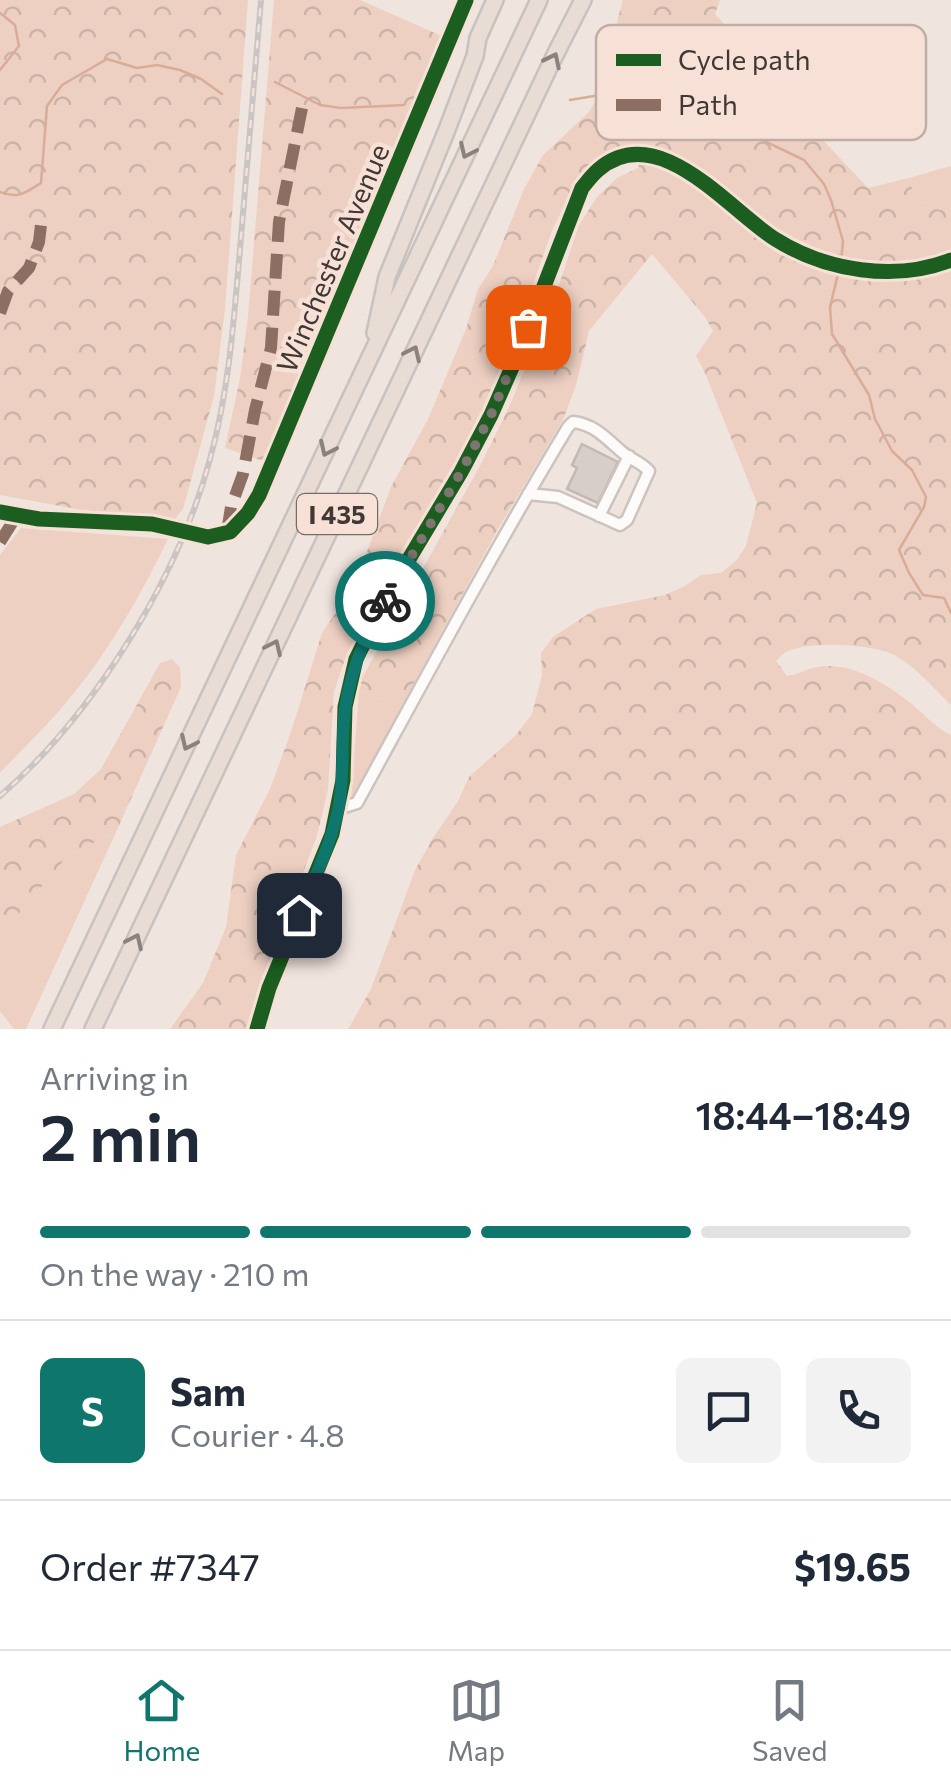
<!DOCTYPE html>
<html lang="en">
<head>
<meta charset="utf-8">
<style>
	:root { --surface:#fff; --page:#f2f2f3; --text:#1f2937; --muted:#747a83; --line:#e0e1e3; --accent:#0f766e }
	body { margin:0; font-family:Commissioner,sans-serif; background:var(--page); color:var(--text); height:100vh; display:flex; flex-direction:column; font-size:38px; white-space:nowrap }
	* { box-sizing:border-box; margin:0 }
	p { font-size:32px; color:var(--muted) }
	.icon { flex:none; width:55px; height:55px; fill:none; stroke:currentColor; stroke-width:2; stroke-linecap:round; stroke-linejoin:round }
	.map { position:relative; height:1029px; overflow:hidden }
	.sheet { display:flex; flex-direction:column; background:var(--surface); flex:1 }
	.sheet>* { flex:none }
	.pin { position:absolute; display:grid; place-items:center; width:85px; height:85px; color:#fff; margin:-42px; border-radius:20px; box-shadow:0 5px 15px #0006 }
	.courier { position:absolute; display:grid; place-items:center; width:100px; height:100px; margin:-50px; border:8px solid #0f766e; border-radius:50%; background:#fff; color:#222; box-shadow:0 2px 12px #0007 }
	.summary em { font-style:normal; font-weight:600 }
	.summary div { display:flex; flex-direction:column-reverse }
	.summary { display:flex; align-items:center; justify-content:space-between; height:170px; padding:0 40px }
	h1 { font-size:65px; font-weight:600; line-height:75px }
	.bar { display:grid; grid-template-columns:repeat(4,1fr); gap:15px 10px; align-content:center; height:120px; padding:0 40px }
	.bar i { height:12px; border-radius:8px; background:var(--line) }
	.bar .current { background:var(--accent) }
	.bar p { grid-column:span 4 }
	.line { display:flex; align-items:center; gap:25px; padding:0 40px; border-top:2px solid var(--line) }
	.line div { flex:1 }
	.round { display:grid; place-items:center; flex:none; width:105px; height:105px; border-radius:15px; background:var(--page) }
	.menu { display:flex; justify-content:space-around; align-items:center; height:140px; border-top:2px solid var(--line); background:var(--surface); font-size:28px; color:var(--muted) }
	.menu a { display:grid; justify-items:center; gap:5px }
	.menu .current { color:var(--accent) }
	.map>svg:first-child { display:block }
</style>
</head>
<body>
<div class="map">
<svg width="951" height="1029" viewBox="0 0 951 1029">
	<defs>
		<pattern id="forest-crowns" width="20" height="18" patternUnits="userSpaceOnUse" patternTransform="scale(2.5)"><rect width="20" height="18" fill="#edd0c2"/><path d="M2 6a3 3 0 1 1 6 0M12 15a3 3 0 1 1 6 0" fill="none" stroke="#ccb3a7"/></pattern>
	</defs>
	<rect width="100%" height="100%" fill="#f0e4de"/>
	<path fill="#edd0c2" d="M951 166V211L917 207 909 178Z
		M21 528 168 539C141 595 109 651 69 699 48 725 23 748 0 773V555Z
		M359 691 393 703 404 701 376 755 356 798 351 797Z
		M117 830 26 1029H14L0 1011V934L5 930 66 858Z"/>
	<path fill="url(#forest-crowns)" d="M0 0H248L225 309 214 396 183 509 175 519 82 510 0 495Z
		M274 0H360L444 37 266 462 225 448 240 378 248 316Z
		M623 0H720L715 14 790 96 789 104 868 188 909 178 917 207 951 211V705C933 688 913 663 890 653 866 644 813 641 788 651 783 653 780 657 776 661L787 676C800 674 808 668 818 667 852 661 888 685 913 705 926 716 936 728 951 735V1029H348L371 989 415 870 433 838 458 801 469 777 515 736 532 714 542 675 541 653 553 637 596 609 665 595 685 586 701 575 721 573 736 561 746 546 757 503 705 373 696 356 713 331 705 317 652 254 589 331 576 385 563 420 498 529 404 701 393 703 359 691 362 678 481 464 510 405 559 285 579 225 597 197 617 178 638 168 642 148 614 150 593 161 577 179 552 231 512 344 482 415 364 621 344 662 334 692 328 789 317 836 257 993 246 1029H170L203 983 226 927 236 855 270 789 291 732 322 633 346 598 362 565 391 487 428 419 466 329 478 289 493 266 524 189 543 155 588 113 610 78 618 18Z
		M172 659 180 668 181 687 117 830 66 858 5 930 0 934V827L74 794 101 769 160 663Z"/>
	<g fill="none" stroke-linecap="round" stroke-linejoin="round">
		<path stroke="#d9ac97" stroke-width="2.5" d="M0 13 15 25 19 46 0 70
			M275 82 320 105 341 108 404 105
			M570 100 594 96 617 87 660 83 681 86 703 107 754 136 804 160 824 184 831 200 843 241 841 262
			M0 192C19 199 25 193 41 183L47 106 62 85 107 59 137 68 157 65 180 70 201 79 222 94
			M839 270 830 307 832 334 869 395 875 419 892 451 912 470 926 497 924 507 899 550 909 573 923 595 944 598 951 613"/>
	</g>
	<path fill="#d7cec9" stroke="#c2b9b4" stroke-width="2.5" d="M582 444 618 462 598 503 567 489 577 468 572 465Z"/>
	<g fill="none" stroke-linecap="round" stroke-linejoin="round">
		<defs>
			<path id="minor" d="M0 512 39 519 152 524 208 537 230 532 248 513 259 495 466 0
				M599 516 629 456
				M338 809 357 803C426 677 494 550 568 427L573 422C594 424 607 439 622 452 630 459 641 462 649 471L627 520 620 525 558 497 528 494
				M257 1029 269 988 332 834 343 780 345 707 356 659 391 589 461 472 491 415 517 356 582 188C587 182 592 175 598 170 658 118 729 210 775 239 826 271 895 282 951 260"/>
			<path id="highway" d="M375 333 387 277 446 132 475 56 478 38 495 0
				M52 1029 539 0
				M93 1029 554 57 583 0"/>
		</defs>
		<use href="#minor" stroke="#ccc3bf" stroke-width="15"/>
		<use href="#highway" stroke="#c8c2bf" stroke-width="20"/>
		<use href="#minor" stroke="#fdfbfa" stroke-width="10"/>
		<use href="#highway" stroke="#e8dcd5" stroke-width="15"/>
		<defs>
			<path id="rail" d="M0 796C93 715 178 579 210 459 229 391 234 319 240 249 247 166 254 83 261 0"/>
		</defs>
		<use href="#rail" stroke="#c9c5c4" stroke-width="6"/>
		<use href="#rail" stroke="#f7e1d7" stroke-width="2.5" stroke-dasharray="8" stroke-linecap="butt"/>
		<path stroke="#8d6e63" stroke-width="12" stroke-dasharray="25 12" stroke-linecap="butt" d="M0 313 8 291 29 268 39 242 42 216
			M227 532 231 507 243 474 255 410 271 348 279 222 302 108
			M0 542 17 515"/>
		<defs>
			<path id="cycleway" d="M0 512 39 519 152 524 208 537 230 532 248 513 259 495 466 0
				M257 1029 269 988 332 834 343 780 345 707 356 659 391 589 461 472 491 415 517 356 582 188C587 182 592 175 598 170 658 118 729 210 775 239 826 271 895 282 951 260"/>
		</defs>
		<use href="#cycleway" stroke="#f7e1d7" stroke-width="21"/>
		<use href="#cycleway" stroke="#1b5e20" stroke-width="15"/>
	</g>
	<defs><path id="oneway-chevron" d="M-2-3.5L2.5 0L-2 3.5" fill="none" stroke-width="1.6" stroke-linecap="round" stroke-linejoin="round" transform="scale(2.5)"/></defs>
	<g stroke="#8c827d">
		<use href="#oneway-chevron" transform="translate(553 60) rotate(-64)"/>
		<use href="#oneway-chevron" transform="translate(467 151) rotate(115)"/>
		<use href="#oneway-chevron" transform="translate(413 353) rotate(-65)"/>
		<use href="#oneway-chevron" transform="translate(327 449) rotate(115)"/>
		<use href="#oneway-chevron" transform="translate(274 647) rotate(-65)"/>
		<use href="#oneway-chevron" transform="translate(188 743) rotate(115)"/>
		<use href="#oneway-chevron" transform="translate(135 941) rotate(-65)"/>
	</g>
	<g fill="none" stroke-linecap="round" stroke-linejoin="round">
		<path stroke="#7e7470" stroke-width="10" stroke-dasharray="0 18" d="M385 601 461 472 491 415 528 327"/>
		<path stroke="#0f766e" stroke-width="12" d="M299 915C314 879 332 843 339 805 345 771 340 737 346 703 352 666 367 634 385 601"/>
	</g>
	<g text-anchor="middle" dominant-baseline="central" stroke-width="9" stroke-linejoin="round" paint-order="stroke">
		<rect fill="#f7e1d7" stroke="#786b66" stroke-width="2.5" x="297" y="494" width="80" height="40" rx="8"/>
		<g font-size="25" font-weight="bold" fill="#413835">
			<text x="337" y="514">I 435</text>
		</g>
		<g font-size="28" fill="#413835" stroke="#f7e1d7">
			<text transform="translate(332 258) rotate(-67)">Winchester Avenue</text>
		</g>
	</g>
	<rect x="596" y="25" width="330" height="115" rx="15" fill="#f7e1d7" stroke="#c0aea6" stroke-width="2.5"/>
	<rect x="616" y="54" width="45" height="12" fill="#1b5e20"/>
	<rect x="616" y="99" width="45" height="12" fill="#8d6e63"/>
	<g font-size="28" fill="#413835">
		<text x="678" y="70">Cycle path</text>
		<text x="678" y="115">Path</text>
	</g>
</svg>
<div class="pin" style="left:528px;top:327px;background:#ea580c"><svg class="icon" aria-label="bag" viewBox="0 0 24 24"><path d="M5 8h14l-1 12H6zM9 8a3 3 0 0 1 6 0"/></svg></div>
<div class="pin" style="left:299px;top:915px;background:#1f2937"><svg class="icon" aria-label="home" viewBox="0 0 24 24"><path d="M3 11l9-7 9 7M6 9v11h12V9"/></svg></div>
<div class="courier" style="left:385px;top:601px"><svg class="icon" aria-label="bike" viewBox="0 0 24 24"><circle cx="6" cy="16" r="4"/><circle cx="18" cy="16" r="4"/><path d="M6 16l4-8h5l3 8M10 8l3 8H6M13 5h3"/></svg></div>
</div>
<section class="sheet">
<div class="summary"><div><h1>2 min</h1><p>Arriving in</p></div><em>18:44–18:49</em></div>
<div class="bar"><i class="current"></i><i class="current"></i><i class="current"></i><i></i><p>On the way · 210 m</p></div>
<div class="line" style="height:180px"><b class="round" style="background:var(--accent);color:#fff">S</b><div><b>Sam</b><p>Courier · 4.8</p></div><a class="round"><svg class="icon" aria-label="chat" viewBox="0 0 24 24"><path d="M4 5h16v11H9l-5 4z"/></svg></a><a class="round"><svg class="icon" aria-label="phone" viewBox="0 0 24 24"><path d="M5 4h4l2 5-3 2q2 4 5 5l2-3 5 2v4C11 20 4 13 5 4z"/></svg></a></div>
<div class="line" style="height:130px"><div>Order #7347</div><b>$19.65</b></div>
</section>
<nav class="menu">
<a class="current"><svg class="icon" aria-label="home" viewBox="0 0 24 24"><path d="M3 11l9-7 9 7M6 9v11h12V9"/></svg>Home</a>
<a><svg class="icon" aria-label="map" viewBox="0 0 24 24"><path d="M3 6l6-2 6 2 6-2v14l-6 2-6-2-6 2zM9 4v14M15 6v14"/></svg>Map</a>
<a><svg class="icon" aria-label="saved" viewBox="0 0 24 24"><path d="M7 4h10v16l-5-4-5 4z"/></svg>Saved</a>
</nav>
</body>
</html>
